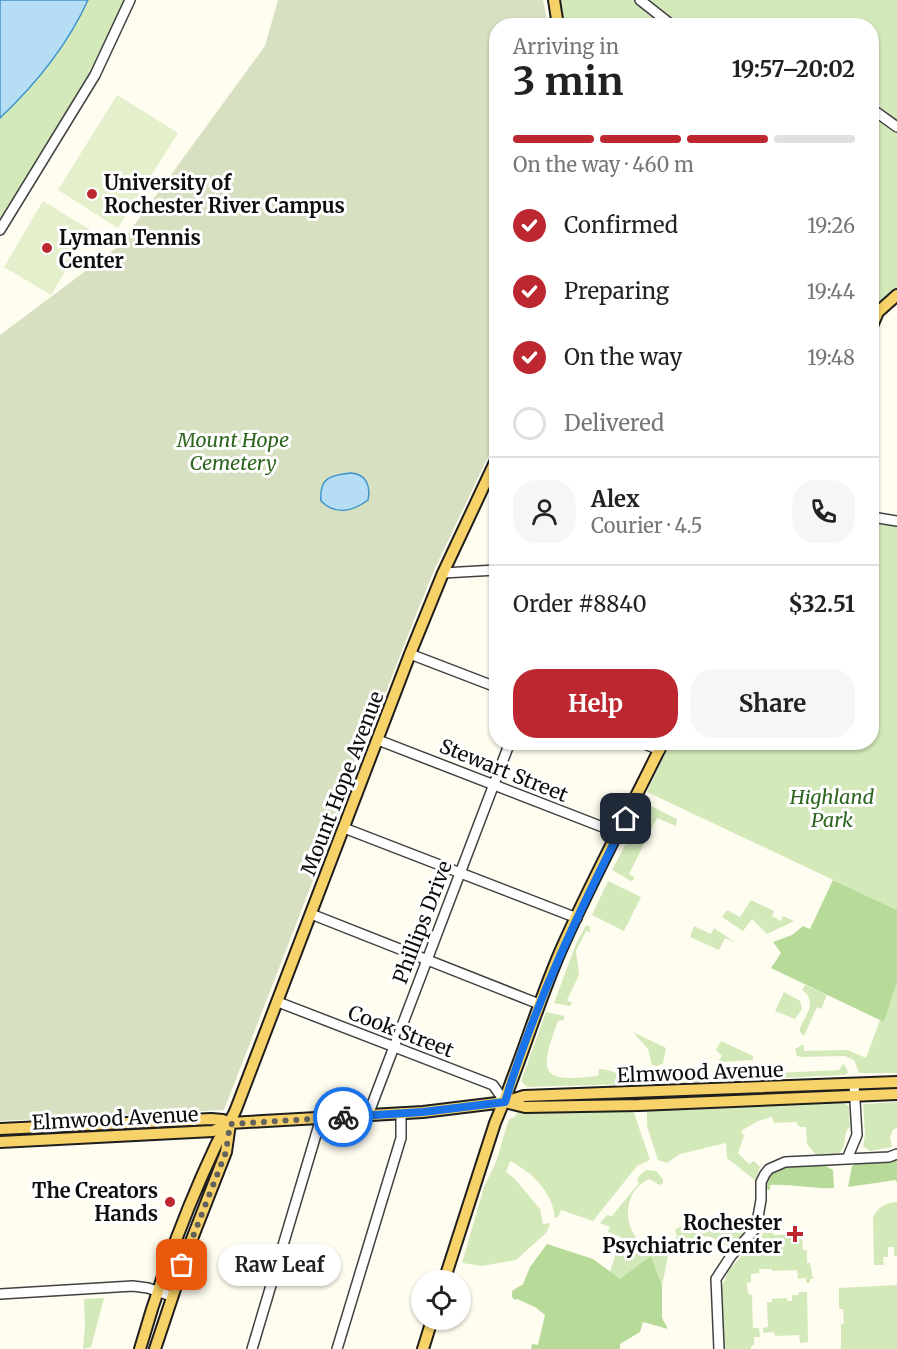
<!DOCTYPE html>
<html lang="en">
<head>
<meta charset="utf-8">
<style>
	:root { --surface:#fff; --page:#f6f6f6; --text:#222; --muted:#767676; --line:#e0e0e0; --accent:#bd2730 }
	body { margin:0; font-family:Merriweather,serif; background:var(--page); color:var(--text); height:100vh; display:flex; flex-direction:column; font-size:22px; white-space:nowrap }
	* { box-sizing:border-box; margin:0 }
	p { font-size:20px; color:var(--muted) }
	.icon { flex:none; width:33px; height:33px; fill:none; stroke:currentColor; stroke-width:2; stroke-linecap:round; stroke-linejoin:round }
	.map { position:relative; flex:1; overflow:hidden }
	.drawer { position:absolute; left:489px; top:18px; width:390px; height:732px; display:flex; flex-direction:column; background:var(--surface); border-radius:24px; box-shadow:0 2px 4px #0004 }
	.drawer>* { flex:none }
	.tools { position:absolute; left:411px; top:1270px; display:grid; gap:12px }
	.tools a { display:grid; place-items:center; width:60px; height:60px; border-radius:50%; background:var(--surface); box-shadow:0 2px 4px #0004; font-size:30px }
	.pin { position:absolute; display:grid; place-items:center; width:51px; height:51px; color:#fff; margin:-26px; border-radius:12px; box-shadow:0 3px 9px #0006 }
	.courier { position:absolute; display:grid; place-items:center; width:60px; height:60px; margin:-30px; border:4px solid #1a73e8; border-radius:50%; background:#fff; color:#222; box-shadow:0 2px 8px #0007 }
	.bubble { position:absolute; height:42px; border-radius:21px; background:var(--surface); box-shadow:0 2px 4px #0004; font-size:20px; font-weight:700; line-height:42px; text-align:center }
	.summary em { font-style:normal; font-weight:700 }
	.summary div { display:flex; flex-direction:column-reverse }
	.summary { display:flex; align-items:center; justify-content:space-between; height:102px; padding:0 24px }
	h1 { font-size:39px; font-weight:700; line-height:45px }
	.bar { display:grid; grid-template-columns:repeat(4,1fr); gap:9px 6px; align-content:center; height:72px; padding:0 24px }
	.bar i { height:8px; border-radius:4px; background:var(--line) }
	.bar .selected { background:var(--accent) }
	.bar p { grid-column:span 4 }
	.line { display:flex; align-items:center; gap:15px; padding:0 24px; border-top:2px solid var(--line) }
	.line div { flex:1 }
	.round { display:grid; place-items:center; flex:none; width:63px; height:63px; border-radius:24px; background:var(--page) }
	ol { padding:0 24px; list-style:none }
	li { display:flex; align-items:center; gap:18px; height:66px }
	li p { margin-inline-start:auto }
	li .icon { padding:6px; border-radius:50%; background:var(--accent); color:#fff; stroke-width:4 }
	li:last-child { color:var(--muted) }
	li i { width:33px; height:33px; border:3px solid var(--line); border-radius:50% }
	.primary-button { display:flex; gap:12px; margin-top:auto; padding:12px 24px }
	.primary-button a { flex:1; height:69px; border-radius:24px; background:var(--accent); color:#fff; font-size:24px; font-weight:700; line-height:69px; text-align:center }
	.primary-button a+a { background:var(--page); color:var(--text) }
	.map>svg:first-child { display:block }
</style>
</head>
<body>
<div class="map">
<svg width="897" height="1349" viewBox="0 0 897 1349">
	<rect width="100%" height="100%" fill="#fffcf0"/>
	<path fill="#d3e9ba" d="M88 0H125L100 56 0 222V118C35 85 68 44 88 0Z
		M559 0H897V303L872 305V26L563 25Z
		M872 523 897 527V910L647 792 670 743 872 742Z
		M647 804 677 819 676 826 657 818 629 874 634 877V880L631 881 612 870Z
		M608 881 641 897 624 931 592 915Z
		M751 900 774 911 772 916 781 921 783 916 794 921 767 934 752 919 743 931 722 917 727 910 740 917Z
		M586 925 590 927V932L586 931 576 951 579 975 567 1000 572 1003 570 1006 554 1003 576 944Z
		M694 926 711 934 714 928 736 943 725 938 719 950 690 937Z
		M897 982V1073H859L854 1060 845 1056 801 1057 797 1056 795 1049 802 1045H804V1051L848 1050 866 1058 880 1020 884 1022Z
		M805 985 827 995 821 1009 817 1007 804 1036 800 1032V1028C806 1015 818 1001 802 990Z
		M784 992 800 1001 802 1009 795 1019 775 1011Z
		M546 1012 564 1016V1020L558 1021C539 1073 539 1083 598 1076L599 1069C609 1069 617 1075 627 1074 638 1074 657 1069 665 1076V1083L527 1087 521 1081Z
		M633 1032 666 1048 663 1063 658 1066 652 1065 648 1049Z
		M721 1041 753 1056V1060L718 1062 722 1056 716 1050Z
		M843 1064 846 1067 848 1073 844 1075 679 1083 674 1082 675 1073 679 1071 680 1078 839 1070Z
		M897 1102V1128L893 1130 890 1137 892 1147 870 1151 863 1146 865 1135 863 1104Z
		M844 1103 849 1107 850 1126C842 1135 848 1145 839 1153L816 1155 807 1144 806 1127H800L796 1122 774 1123 772 1117 758 1121 741 1131 744 1136 738 1153 749 1164 754 1161 760 1167 756 1181 727 1158 726 1143 680 1154 667 1163 658 1160 647 1126V1109Z
		M633 1110 650 1160 637 1166 593 1221 561 1210 558 1217 555 1218C552 1191 533 1173 510 1161L506 1172 514 1178 540 1209 543 1224 549 1223 550 1225 546 1233 516 1260 482 1266 462 1263 484 1187 496 1162 508 1122 511 1118 515 1117 517 1112Z
		M646 1170 656 1171 663 1179V1183L660 1185 649 1179C620 1192 622 1235 649 1249L652 1250 677 1237 675 1229 703 1218V1223L715 1222 718 1224 754 1217C753 1228 740 1241 731 1248L711 1237 699 1236 682 1245 668 1256 662 1286 651 1257 620 1279 610 1272 621 1237 608 1232 610 1227 600 1223 607 1215 612 1216 639 1183 637 1181 639 1176Z
		M897 1202V1256H894V1247H888V1257H883L884 1265H874L873 1217C878 1207 886 1203 897 1202Z
		M765 1229 774 1230V1235L799 1234 800 1239H802L803 1250H807V1263H810L813 1279H810V1283H806V1278L798 1279 797 1270 772 1271V1269H759V1273L751 1274V1282L747 1283 748 1294 752 1295 753 1328H759L760 1337H754V1345L751 1346V1349H724L721 1288 729 1270 753 1243 758 1244Z
		M897 1285V1349H841V1324L844 1323 843 1309H839V1288Z
		M799 1292H807L808 1342 800 1343 799 1335 775 1336 774 1332 763 1333V1328L768 1327 767 1302H772V1299L787 1298V1301H792V1295H798Z
		M104 1298 91 1347 83 1349 85 1326 84 1299Z"/>
	<path fill="#b7da99" d="M833 880 897 910V982L884 1022 771 968 781 953 773 942 792 935 803 926 810 929Z
		M894 1160 897 1162V1183L896 1180 848 1187 852 1166 859 1163Z
		M822 1164 833 1170 834 1188C812 1189 792 1184 770 1185V1190L765 1189 768 1174 781 1167Z
		M547 1244 593 1259 620 1279 651 1256 662 1286V1318L668 1329 643 1322 640 1332 620 1344V1349H531L532 1344 538 1345 545 1315 535 1307 517 1299 515 1300 512 1297V1291L523 1284 530 1267Z"/>
	<path fill="#d7e1c1" d="M278 0H543L548 25 496 26V440L436 566 417 612 224 1110 0 1121V335L119 246 265 46Z"/>
	<path fill="#e4f0cb" d="M117 95 178 133 118 228 58 190Z
		M43 201 90 230 51 295 4 267Z"/>
	<path fill="#b5def5" stroke="#3d94cc" stroke-width="1.5" d="M0 0H88C68 44 35 85 0 118Z
		M351 473C366 474 371 486 368 500 352 512 335 515 321 501 319 478 330 475 351 473Z"/>
	<g fill="none" stroke-linecap="round" stroke-linejoin="round">
		<defs>
			<path id="minor" d="M640 0 673 26
				M872 109 897 127
				M0 230 95 75 130 0
				M872 517 897 521
				M443 573 496 570
				M410 654 496 687
				M378 740 618 833
				M639 742 660 750
				M344 828 577 918
				M311 914 539 1004
				M278 1002 493 1085 505 1102
				M368 1115 510 742
				M847 1159 857 1135 854 1084
				M0 1294 133 1286 148 1288 171 1296
				M252 1349 321 1118
				M337 1349 401 1138V1113
				M719 1349 716 1279 731 1256 756 1228 761 1200V1182L765 1174 769 1169 785 1162 889 1157 897 1154"/>
			<path id="major" d="M554 0 558 26
				M872 326 878 312 897 295
				M505 1102 525 1107 639 1105 897 1094
				M0 1129 211 1119 223 1120 230 1123 423 1112 505 1102 524 1096 897 1082
				M0 1142 213 1131 227 1125
				M444 1281 495 1123C519 1067 536 1008 560 952 591 881 629 812 663 742
				M140 1349C160 1279 185 1211 216 1145 222 1132 231 1122 236 1109L410 654 443 573 496 460
				M155 1349 190 1244 226 1152 230 1124
				M423 1349 432 1320"/>
		</defs>
		<use href="#minor" stroke="#414141" stroke-width="12"/>
		<use href="#major" stroke="#1f1f1f" stroke-width="14"/>
		<use href="#minor" stroke="#fff" stroke-width="9"/>
		<use href="#major" stroke="#f7d268" stroke-width="10"/>
	</g>
	<g fill="none" stroke-linecap="round" stroke-linejoin="round">
		<path stroke="#62615d" stroke-width="6" stroke-dasharray="0 10.8" d="M182 1265 226 1152 230 1124 343 1117"/>
		<path stroke="#1a73e8" stroke-width="8" d="M343 1117 423 1112 505 1102C535 1003 579 911 626 819"/>
	</g>
	<g fill="#bd2730" stroke="#fff" stroke-width="2">
		<circle cx="92" cy="194" r="6"/>
		<circle cx="47" cy="248" r="6"/>
		<circle cx="170" cy="1202" r="6"/>
		<path d="M792 1225h6v6h6v6h-6v6h-6v-6h-6v-6h6z"/>
	</g>
	<g text-anchor="middle" dominant-baseline="central" stroke-width="6" stroke-linejoin="round" paint-order="stroke">
		<g font-size="20" font-weight="bold" fill="#0e0e0e" stroke="#fff" text-anchor="start">
			<text x="104" y="182">University of<tspan x="104" dy="23">Rochester River Campus</tspan></text>
			<text x="59" y="237">Lyman Tennis<tspan x="59" dy="23">Center</tspan></text>
			<text x="158" y="1190" text-anchor="end">The Creators<tspan x="158" dy="23">Hands</tspan></text>
			<text x="782" y="1222" text-anchor="end">Rochester<tspan x="782" dy="23">Psychiatric Center</tspan></text>
		</g>
		<g font-size="20" font-style="italic" fill="#2e661f" stroke="#fff">
			<text x="233" y="439">Mount Hope<tspan x="233" dy="23">Cemetery</tspan></text>
			<text x="832" y="796">Highland<tspan x="832" dy="23">Park</tspan></text>
		</g>
		<g font-size="20" fill="#0e0e0e" stroke="#fff">
			<text transform="translate(504 770) rotate(22)">Stewart Street</text>
			<text transform="translate(342 783) rotate(-69)">Mount Hope Avenue</text>
			<text transform="translate(422 922) rotate(-69)">Phillips Drive</text>
			<text transform="translate(401 1031) rotate(21)">Cook Street</text>
			<text transform="translate(700 1072) rotate(-2)">Elmwood Avenue</text>
			<text transform="translate(115 1118) rotate(-3)">Elmwood Avenue</text>
		</g>
	</g>
</svg>
<div class="tools">
<a><svg class="icon" aria-label="locate" viewBox="0 0 24 24"><circle cx="12" cy="12" r="6"/><path d="M12 2v4M12 18v4M2 12h4M18 12h4"/></svg></a>
</div>
<div class="pin" style="left:182px;top:1265px;background:#ea580c"><svg class="icon" aria-label="bag" viewBox="0 0 24 24"><path d="M5 8h14l-1 12H6zM9 8a3 3 0 0 1 6 0"/></svg></div>
<div class="pin" style="left:626px;top:819px;background:#1f2937"><svg class="icon" aria-label="home" viewBox="0 0 24 24"><path d="M3 11l9-7 9 7M6 9v11h12V9"/></svg></div>
<div class="courier" style="left:343px;top:1117px"><svg class="icon" aria-label="bike" viewBox="0 0 24 24"><circle cx="6" cy="16" r="4"/><circle cx="18" cy="16" r="4"/><path d="M6 16l4-8h5l3 8M10 8l3 8H6M13 5h3"/></svg></div>
<div class="bubble" style="left:218px;top:1244px;width:123px">Raw Leaf</div>
<section class="drawer">
<div class="summary"><div><h1>3 min</h1><p>Arriving in</p></div><em>19:57–20:02</em></div>
<div class="bar"><i class="selected"></i><i class="selected"></i><i class="selected"></i><i></i><p>On the way · 460 m</p></div>
<ol>
<li><svg class="icon" aria-label="check" viewBox="0 0 24 24"><path d="M5 12l5 5 9-10"/></svg>Confirmed<p>19:26</p></li>
<li><svg class="icon" aria-label="check" viewBox="0 0 24 24"><path d="M5 12l5 5 9-10"/></svg>Preparing<p>19:44</p></li>
<li><svg class="icon" aria-label="check" viewBox="0 0 24 24"><path d="M5 12l5 5 9-10"/></svg>On the way<p>19:48</p></li>
<li><i></i>Delivered</li>
</ol>
<div class="line" style="height:108px"><a class="round"><svg class="icon" aria-label="person" viewBox="0 0 24 24"><circle cx="12" cy="8" r="4"/><path d="M4 21q1-7 8-7t8 7"/></svg></a><div><b>Alex</b><p>Courier · 4.5</p></div><a class="round"><svg class="icon" aria-label="phone" viewBox="0 0 24 24"><path d="M5 4h4l2 5-3 2q2 4 5 5l2-3 5 2v4C11 20 4 13 5 4z"/></svg></a></div>
<div class="line" style="height:78px"><div>Order #8840</div><b>$32.51</b></div>
<div class="primary-button"><a>Help</a><a>Share</a></div>
</section>
</div>
</body>
</html>
